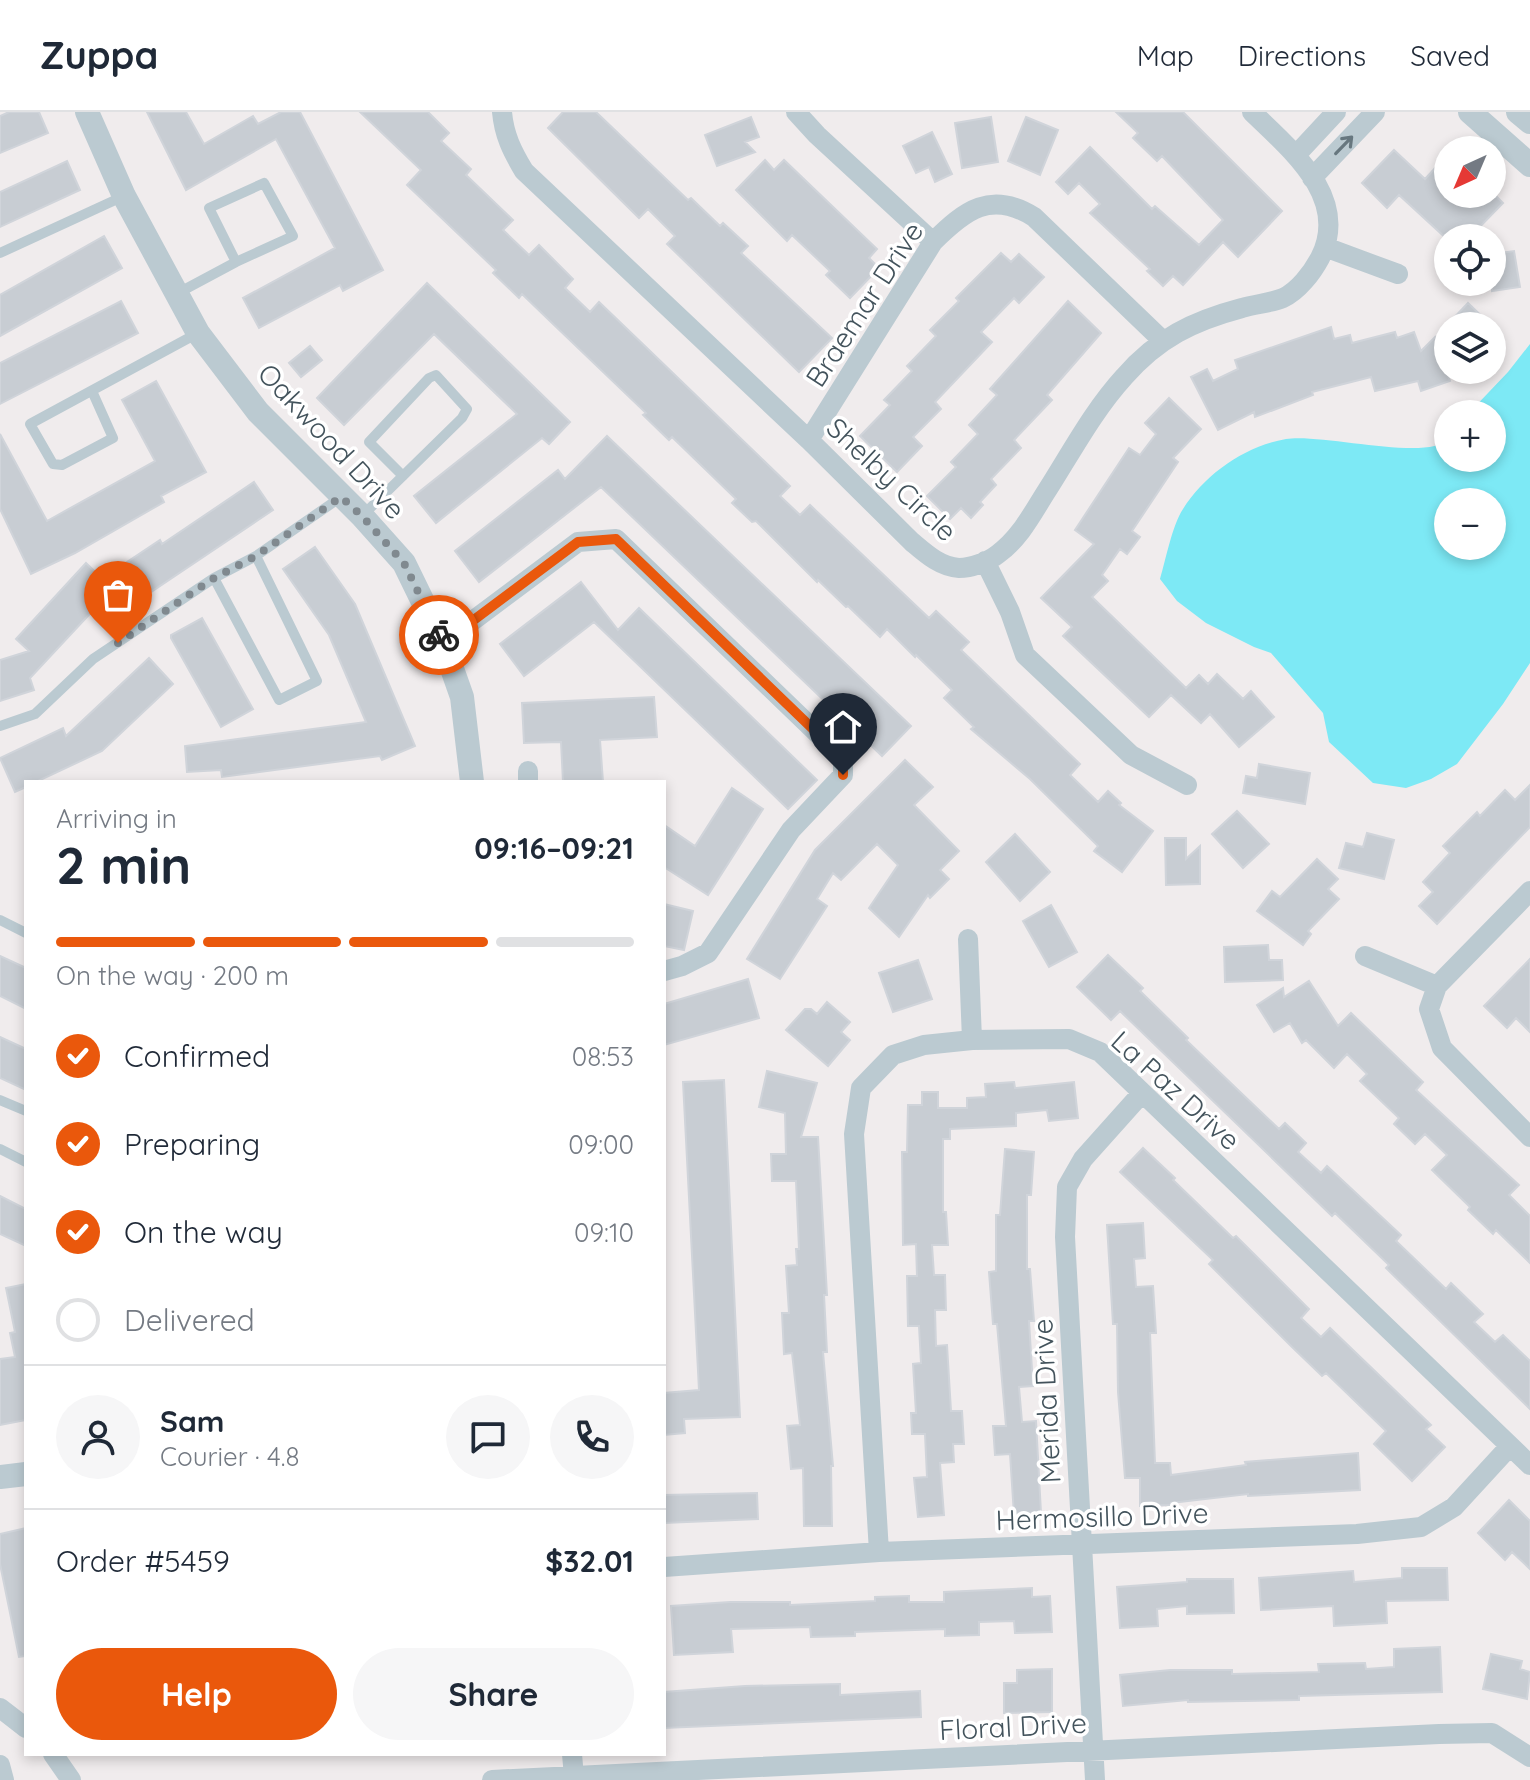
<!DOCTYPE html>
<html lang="en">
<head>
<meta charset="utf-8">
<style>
	:root { --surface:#fff; --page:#f6f6f7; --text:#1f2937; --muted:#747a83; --line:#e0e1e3; --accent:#ea580c }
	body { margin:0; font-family:Quicksand,sans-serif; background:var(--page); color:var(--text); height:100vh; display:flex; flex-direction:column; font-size:30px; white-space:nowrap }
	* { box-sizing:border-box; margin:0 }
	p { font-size:26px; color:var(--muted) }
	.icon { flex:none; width:44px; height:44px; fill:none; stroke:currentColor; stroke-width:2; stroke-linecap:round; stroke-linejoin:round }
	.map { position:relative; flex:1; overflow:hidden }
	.panel { position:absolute; left:24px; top:668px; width:642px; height:976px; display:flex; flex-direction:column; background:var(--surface); border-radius:0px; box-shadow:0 4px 12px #0003 }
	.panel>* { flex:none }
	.needle { width:52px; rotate:224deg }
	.controls { position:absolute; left:1434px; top:24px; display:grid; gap:16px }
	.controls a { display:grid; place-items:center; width:72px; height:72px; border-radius:50%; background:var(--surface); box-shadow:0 4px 12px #0003; font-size:40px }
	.pin { position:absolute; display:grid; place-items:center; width:68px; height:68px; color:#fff; margin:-82px -34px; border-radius:50% 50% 50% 0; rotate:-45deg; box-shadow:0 0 8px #0007 }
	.pin .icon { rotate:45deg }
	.courier { position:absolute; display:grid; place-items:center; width:80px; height:80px; margin:-40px; border:6px solid #ea580c; border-radius:50%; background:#fff; color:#222; box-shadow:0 2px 10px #0007 }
	.headline em { font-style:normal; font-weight:700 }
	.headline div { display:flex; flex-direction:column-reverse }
	.headline { display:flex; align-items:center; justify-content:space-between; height:136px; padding:0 32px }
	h1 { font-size:52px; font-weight:700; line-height:60px }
	.bar { display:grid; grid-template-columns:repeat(4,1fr); gap:12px 8px; align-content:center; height:96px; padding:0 32px }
	.bar i { height:10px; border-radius:6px; background:var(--line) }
	.bar .active { background:var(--accent) }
	.bar p { grid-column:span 4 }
	.line { display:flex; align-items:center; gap:20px; padding:0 32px; border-top:2px solid var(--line) }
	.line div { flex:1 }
	.round { display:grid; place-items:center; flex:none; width:84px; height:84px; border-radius:42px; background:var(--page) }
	ol { padding:0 32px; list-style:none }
	li { display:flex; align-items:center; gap:24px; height:88px }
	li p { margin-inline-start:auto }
	li .icon { padding:8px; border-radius:50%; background:var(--accent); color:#fff; stroke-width:4 }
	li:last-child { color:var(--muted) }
	li i { width:44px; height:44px; border:4px solid var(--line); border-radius:50% }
	.cta { display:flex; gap:16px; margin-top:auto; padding:16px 32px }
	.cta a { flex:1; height:92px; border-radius:48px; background:var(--accent); color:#fff; font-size:32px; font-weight:700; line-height:92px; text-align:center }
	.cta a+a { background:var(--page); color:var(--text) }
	header { display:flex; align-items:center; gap:48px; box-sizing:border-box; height:112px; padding:0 40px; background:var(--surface); border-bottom:2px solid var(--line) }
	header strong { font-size:38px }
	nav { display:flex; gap:44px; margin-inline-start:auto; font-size:28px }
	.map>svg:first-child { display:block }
</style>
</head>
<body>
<header>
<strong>Zuppa</strong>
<nav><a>Map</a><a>Directions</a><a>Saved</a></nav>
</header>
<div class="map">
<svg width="1530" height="1668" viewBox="0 0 1530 1668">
	<rect width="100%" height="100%" fill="#f0eced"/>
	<path fill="#7de9f5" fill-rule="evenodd" d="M1530 232V551L1503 592 1457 652 1431 667 1406 676 1373 671 1329 630 1323 601 1271 541 1254 535 1206 511 1177 489 1160 467C1166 447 1172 414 1183 397 1205 362 1245 334 1286 327 1321 321 1429 350 1448 327V346H1492V302H1468L1508 260ZM1448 390H1492V434H1448Z"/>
	<path fill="#c8cdd3" stroke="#d0d4da" stroke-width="2" d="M9 0H39L48 21 0 41V4Z
		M147 0H186L204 32 253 4 258 12 281 0H300L383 158 343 179 340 173 259 216 243 186 335 136 276 27 186 78Z
		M360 0H428L449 21 441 29 471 57 466 63 513 108 503 118 529 143 539 133 573 167 565 176 590 200 599 190 649 238 790 374 780 384 800 403 810 393 929 506 936 499 969 530 961 538 1080 652 1070 663 1098 690 1108 679 1121 691 1119 693 1153 719 1122 760 1094 739 1098 734 1030 667 971 617 974 615 944 586 952 578 916 543 915 545 887 517 880 525 848 494 846 495 818 468 817 470 756 409 752 410 732 391 736 387 672 325 669 328 643 303 646 301 551 210 522 182 519 186 493 161 496 158 407 73 421 58Z
		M563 0H596L688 88 691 86 720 114 723 111 748 134 741 141 832 226 799 260 667 132 675 124 648 97 639 106 548 16Z
		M1116 0H1183L1282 99 1238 145 1223 130 1183 173 1173 164 1163 174 1147 159 1150 157 1090 101 1100 92 1079 71 1068 82 1056 70 1090 35 1152 97 1155 94 1199 133 1223 108 1162 44 1157 49 1133 26 1138 21Z
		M751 5 759 25 745 30 755 40 717 54 705 23Z
		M991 5 998 50 962 56 955 11Z
		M1026 5 1058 18 1040 63 1008 49Z
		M932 20 952 62 935 70 929 55 916 61 903 34Z
		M1394 38 1425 67 1437 54 1448 64V82H1494L1503 91 1469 126H1464L1457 119 1448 128 1399 83 1387 96 1362 71Z
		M765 48 774 58 784 48 877 137 869 146 879 156 850 186 826 163 830 159 792 123 787 129 736 78Z
		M67 49 80 78 0 115V80Z
		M104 124 122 156 0 224V183Z
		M1514 139 1520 175 1492 179V142Z
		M1001 141 1011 150 1019 142 1044 165 1019 191 1014 186 981 220 992 230 935 290 941 297 913 325 922 334 897 360 860 324 890 293 884 288 912 259 907 254 936 224 930 218 959 189 956 186Z
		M427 171 570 310 549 332 542 326 436 411 414 384 517 302 434 222 344 313 317 286Z
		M121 189 138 221 0 292V251Z
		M1068 189 1101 221 1047 283 1052 288 1014 328 1021 336 991 367 996 373 980 390 983 393 971 406 961 396 950 407 927 384 956 355 951 350 978 322 969 313 997 283 990 277Z
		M1468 191 1492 214H1446Z
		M1331 215 1334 227 1350 223 1352 231 1395 220 1397 226 1414 220 1421 239 1435 225 1450 269 1421 279 1418 269 1375 279 1371 265 1312 280 1313 283 1255 305 1254 300 1218 318 1191 265 1207 257 1213 269 1238 257 1235 248Z
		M310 234 322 248 301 265 289 251Z
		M156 269 206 360 161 384 164 390 75 441 31 462 0 397V322L47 409 155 349 122 288Z
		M1169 286 1201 317 1173 346 1178 350 1132 419 1140 425 1127 442 1120 437 1102 463 1108 469 1092 485 1186 576 1199 563 1208 572 1217 562 1243 587 1251 579 1274 605 1239 635 1210 602 1201 611 1171 583 1149 605 1063 524 1072 515 1041 486 1094 432 1075 418 1129 336 1140 343 1156 322 1145 311Z
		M607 324 911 614 882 644 601 375 479 470 455 439 558 358 565 367Z
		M254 370 273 398 145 484 124 452 160 428 162 432Z
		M315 435 355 492 415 634 382 648 380 644 222 665 221 658 187 660 185 634 366 610 329 523 283 457Z
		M86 451 113 477 30 566 34 578 0 589V548L29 539 16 527Z
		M581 470 618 518 639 496 817 668 788 697 594 510 524 564 500 532Z
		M202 506 253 597 221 615 171 526V523Z
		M149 546 173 572 102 639 36 670H26V675L15 680 0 646 63 616 66 624Z
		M654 585 657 625 600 628 603 670H563L561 630 524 631 522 591Z
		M905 648 933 675 914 693 959 739 940 758 949 767 930 786 928 783 899 825 869 796 898 753 877 732 841 768 833 761 817 787 827 794 780 867 747 847 815 738Z
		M1259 652 1310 661 1305 692 1243 681 1246 664 1257 666Z
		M1530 673V715L1437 812 1419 794 1433 780 1423 770 1450 741 1443 734 1477 700 1480 704 1505 678 1515 688Z
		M732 676 763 697 708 783 664 755V713L695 734Z
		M1237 699 1269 732 1243 756 1212 722Z
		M1367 721 1394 728 1384 767 1339 756 1346 731 1363 735Z
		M1015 722 1050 760 1020 789 986 750Z
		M1165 726H1186V747L1200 734V772L1166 773Z
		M1317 747 1338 767 1328 777 1339 787 1308 819 1311 822 1303 833 1257 799 1272 779 1280 785Z
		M664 792 693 799 684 838 664 834Z
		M1051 793 1077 840 1049 855 1023 809Z
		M1268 833 1269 848H1282L1283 868 1225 870 1224 835Z
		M1108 843 1143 876 1140 879 1188 926 1186 928 1238 978 1279 1017 1285 1011 1306 1031 1298 1040 1321 1061 1327 1054 1401 1123 1396 1129 1446 1177 1451 1171 1483 1202 1474 1210 1495 1230 1503 1223 1530 1249V1297L1386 1156 1389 1153 1335 1101 1332 1104 1120 899 1111 908 1077 875Z
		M0 844 26 856V897L0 884Z
		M1530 847V920L1516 906 1507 916 1484 894Z
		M918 848 932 887 893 900 879 861Z
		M748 867 759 906 664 933V892Z
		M1309 869 1338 914 1351 901 1423 970 1416 978 1519 1073 1509 1083 1530 1104V1151L1496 1118 1493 1122 1468 1098 1470 1095 1432 1058 1447 1043 1425 1022 1415 1032 1394 1012 1399 1006 1360 969 1367 962 1347 942 1334 956 1306 928 1302 931 1290 911 1274 920 1257 893 1283 876 1284 885Z
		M827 890 850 910 841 920 850 928 828 954 786 918 805 897H811L817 902Z
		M0 925 26 937V978L0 966Z
		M767 959 817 971 801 1025H818L827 1183H824L827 1240H823L833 1354H831L832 1414H804L803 1356 791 1357 787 1314 800 1313 792 1241 784 1242 782 1201H789L786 1154 797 1153 796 1137H799L796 1069H772L771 1042H786L785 1001 759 995Z
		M724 968 740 1305 684 1307 685 1321 664 1323V1281L699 1278 683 970Z
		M1014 970 1015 976 1074 970 1078 1006 1049 1009 1047 998 1016 1001V1014L950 1017V1027H943V1100H946L948 1133H932L934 1163H945L946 1198H935L936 1234 947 1233 951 1299H962L964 1332H953L954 1350 940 1351 944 1403 918 1405 914 1366 927 1365 925 1322H912L911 1301H916L913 1252 921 1251 919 1214H908L907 1164H917L916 1132 903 1133 902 1040H907L908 993H922V980H938V996H967V986L986 985 985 972Z
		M1143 1036 1175 1066 1173 1068 1233 1126 1236 1124 1309 1197 1301 1206 1321 1225 1330 1216 1431 1313 1426 1317 1445 1335 1412 1369 1374 1332 1386 1319 1326 1261 1322 1264 1292 1235 1209 1152 1213 1148 1120 1060Z
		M1005 1037 1034 1040 1031 1083H1027V1157H1030L1034 1209H1029L1033 1274 1019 1275 1022 1310 1036 1309 1041 1401 1014 1403 1010 1342 995 1343 993 1314H1006L997 1212H993L989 1160 996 1159V1103H1000Z
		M0 1084 26 1097V1134L0 1122Z
		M1143 1111 1145 1146 1134 1147 1136 1175 1153 1174 1156 1221H1150L1155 1351H1170L1171 1363 1246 1353 1245 1350 1358 1341 1360 1378 1248 1384V1382L1171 1391V1393L1140 1394V1366H1125L1118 1280 1117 1212H1113L1107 1113Z
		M26 1172V1308L0 1313V1247L15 1245 10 1221 15 1220 6 1176Z
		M757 1381 758 1407 664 1411V1383Z
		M1509 1388 1530 1409V1457L1512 1440 1505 1448 1478 1421Z
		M26 1416V1544L19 1545 0 1452V1422Z
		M1402 1456H1447L1448 1488 1386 1489 1387 1511 1334 1514 1333 1494 1261 1498 1259 1466 1353 1459 1354 1470 1402 1466Z
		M1187 1467H1233L1234 1501 1187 1502V1494L1157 1497 1158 1514 1120 1516 1117 1475 1187 1470Z
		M1032 1476V1485L1050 1484 1052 1520 1015 1521 1014 1509 979 1510V1523L945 1524V1517L855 1520V1524L811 1525 810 1515 731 1517 733 1540 674 1543 671 1494 730 1490H790V1493L875 1489V1485L909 1484V1490H944V1480Z
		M1440 1535 1442 1580 1299 1584V1588L1188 1590V1588L1123 1594 1120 1563 1170 1558H1232V1562L1319 1560 1318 1552 1365 1551 1366 1557 1394 1555V1537Z
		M1491 1542 1522 1549 1520 1557 1530 1560 1527 1587 1483 1577Z
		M1052 1557V1600L1004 1601V1571H1017V1558Z
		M840 1572V1583L920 1579 921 1605 664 1616V1580L745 1574Z"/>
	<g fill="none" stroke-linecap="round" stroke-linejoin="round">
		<path stroke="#bbcad1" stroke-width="10" d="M0 141 124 84
			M178 181 236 150 293 124 264 71 209 96 236 150
			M92 279 113 326 62 353 53 352 30 312 198 221
			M362 404 462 306 467 297 436 263 429 266 369 330 403 364
			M214 466 279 588 317 569 256 444
			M0 614 35 602 93 547 214 466 256 444 341 385
			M0 808 26 821
			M0 988 26 999
			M0 1037 26 1050"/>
		<path stroke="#bbcad1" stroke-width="20" d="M502 0C504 23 512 39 524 59L809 328 912 430C925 441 940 455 959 456 971 456 988 450 998 442 1020 426 1032 402 1046 380 1071 341 1093 299 1124 265 1158 226 1193 209 1242 196 1255 192 1271 191 1283 186 1298 179 1312 161 1320 146 1351 86 1290 37 1252 0
			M796 0 817 23 933 130
			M1296 43 1336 0
			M1312 66 1375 0
			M1325 135 1398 162
			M809 328 933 130C965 98 991 78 1034 105L1162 228
			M985 449 1010 500 1025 543 1131 643 1187 673
			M443 531 578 430 616 427 843 646V663L791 718 708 841 682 854 664 859
			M528 659V670
			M1530 779 1437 874 1429 897 1442 936 1530 1025
			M968 827 972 928
			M1365 844 1437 874
			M879 1440 854 1022 861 976 893 943 924 933 972 928 1069 927 1100 940 1530 1353
			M664 1455 879 1440 1357 1422 1421 1415 1454 1395 1510 1334
			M0 1596 26 1616
			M53 1642 71 1668
			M572 1642 574 1665
			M0 1653 4 1668
			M492 1668 1439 1622 1492 1621 1530 1645
			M1095 1668 1065 1125 1067 1075 1083 1047 1142 981"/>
		<path stroke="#bbcad1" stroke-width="24" d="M87 0 124 84 198 221 258 300 362 404 404 451 443 531 462 585 472 670
			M1470 0 1530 53
			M1518 0 1530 10
			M0 1365 26 1362"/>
	</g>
	<defs><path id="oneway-shaft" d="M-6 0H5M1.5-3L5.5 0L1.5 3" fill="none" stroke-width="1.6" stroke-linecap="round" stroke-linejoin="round" transform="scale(2)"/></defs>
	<use stroke="#67777f" href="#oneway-shaft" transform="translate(1344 33) rotate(-46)"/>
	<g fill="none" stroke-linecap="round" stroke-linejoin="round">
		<path stroke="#80898f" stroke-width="8" stroke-dasharray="0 14.4" d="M118 531 214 466 256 444 341 385 362 404 404 451 439 523"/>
		<path stroke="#ea580c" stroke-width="10" d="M439 523 443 531 578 430 616 427 843 646V663"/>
	</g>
	<g text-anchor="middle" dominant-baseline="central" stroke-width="7" stroke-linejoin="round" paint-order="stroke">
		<g font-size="28" fill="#43535c" stroke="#fff">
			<text transform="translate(864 192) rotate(-57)">Braemar Drive</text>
			<text transform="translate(332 329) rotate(47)">Oakwood Drive</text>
			<text transform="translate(892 367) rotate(43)">Shelby Circle</text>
			<text transform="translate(1176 978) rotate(42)">La Paz Drive</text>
			<text transform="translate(1046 1289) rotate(-93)">Merida Drive</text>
			<text transform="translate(1102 1404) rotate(-2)">Hermosillo Drive</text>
			<text transform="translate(1013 1614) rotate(-3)">Floral Drive</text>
		</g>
	</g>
</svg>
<div class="controls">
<a><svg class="needle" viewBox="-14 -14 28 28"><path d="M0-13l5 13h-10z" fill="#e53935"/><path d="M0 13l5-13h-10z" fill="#747a83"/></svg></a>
<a><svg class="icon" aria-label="locate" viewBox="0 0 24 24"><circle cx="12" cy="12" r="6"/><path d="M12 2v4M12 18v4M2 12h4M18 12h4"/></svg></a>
<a><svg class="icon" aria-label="layers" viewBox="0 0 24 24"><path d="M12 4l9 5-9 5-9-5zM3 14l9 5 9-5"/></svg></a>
<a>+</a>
<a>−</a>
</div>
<div class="pin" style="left:118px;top:531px;background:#ea580c"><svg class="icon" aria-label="bag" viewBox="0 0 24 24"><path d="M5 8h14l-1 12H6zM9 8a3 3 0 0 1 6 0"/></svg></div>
<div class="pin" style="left:843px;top:663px;background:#1f2937"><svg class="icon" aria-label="home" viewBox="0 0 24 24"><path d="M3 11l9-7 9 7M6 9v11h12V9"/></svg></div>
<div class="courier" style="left:439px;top:523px"><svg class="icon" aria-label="bike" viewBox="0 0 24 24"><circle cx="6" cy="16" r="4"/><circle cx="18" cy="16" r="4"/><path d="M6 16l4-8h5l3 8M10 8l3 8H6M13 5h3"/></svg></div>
<section class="panel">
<div class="headline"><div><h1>2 min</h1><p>Arriving in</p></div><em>09:16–09:21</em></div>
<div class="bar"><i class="active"></i><i class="active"></i><i class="active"></i><i></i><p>On the way · 200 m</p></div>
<ol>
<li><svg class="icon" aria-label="check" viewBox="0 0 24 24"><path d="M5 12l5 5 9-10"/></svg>Confirmed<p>08:53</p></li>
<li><svg class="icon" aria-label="check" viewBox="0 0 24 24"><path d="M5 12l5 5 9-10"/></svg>Preparing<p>09:00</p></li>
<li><svg class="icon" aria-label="check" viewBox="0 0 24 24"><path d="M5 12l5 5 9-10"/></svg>On the way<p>09:10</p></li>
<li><i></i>Delivered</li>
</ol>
<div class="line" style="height:144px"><a class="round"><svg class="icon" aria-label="person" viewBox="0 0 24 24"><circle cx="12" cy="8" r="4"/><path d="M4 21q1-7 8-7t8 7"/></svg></a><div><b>Sam</b><p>Courier · 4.8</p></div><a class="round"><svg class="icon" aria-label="chat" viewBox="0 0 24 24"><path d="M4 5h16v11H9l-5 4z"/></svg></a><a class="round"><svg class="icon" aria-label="phone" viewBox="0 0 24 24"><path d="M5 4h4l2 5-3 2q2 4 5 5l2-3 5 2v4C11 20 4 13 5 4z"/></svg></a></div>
<div class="line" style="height:104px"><div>Order #5459</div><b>$32.01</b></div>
<div class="cta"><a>Help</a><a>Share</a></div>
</section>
</div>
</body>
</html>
